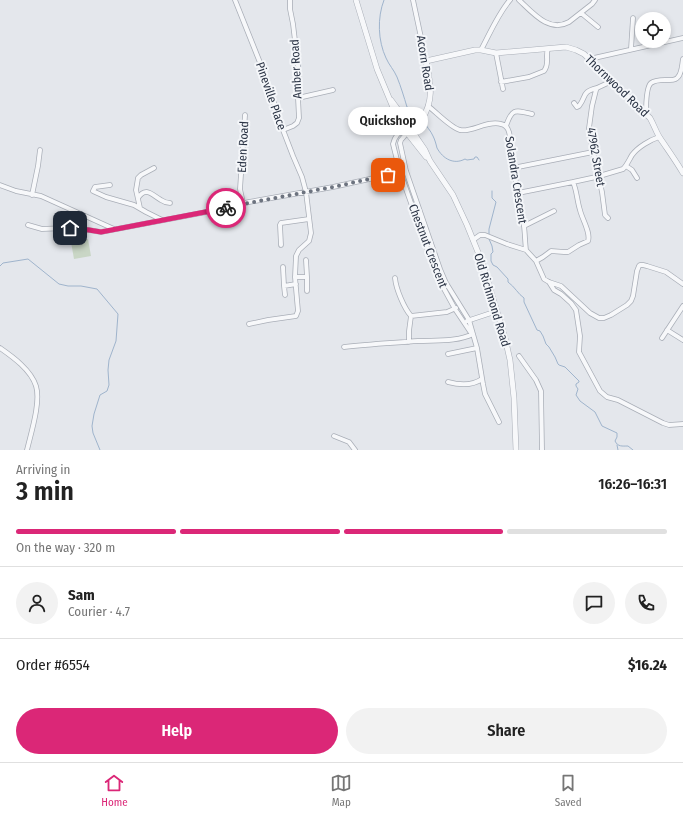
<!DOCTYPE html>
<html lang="en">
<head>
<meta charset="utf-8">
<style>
	:root { --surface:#fff; --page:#f2f2f2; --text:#222; --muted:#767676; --line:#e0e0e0; --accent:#db2777 }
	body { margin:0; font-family:"Fira Sans Condensed",sans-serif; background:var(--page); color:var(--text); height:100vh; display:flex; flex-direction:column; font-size:15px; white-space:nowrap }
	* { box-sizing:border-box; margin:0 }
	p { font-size:13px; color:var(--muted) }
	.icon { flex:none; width:22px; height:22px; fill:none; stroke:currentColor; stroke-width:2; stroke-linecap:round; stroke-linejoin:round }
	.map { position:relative; height:450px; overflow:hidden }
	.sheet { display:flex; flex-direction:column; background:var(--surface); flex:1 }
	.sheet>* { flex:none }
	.controls { position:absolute; left:635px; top:12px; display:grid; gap:8px }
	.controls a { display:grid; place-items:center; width:36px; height:36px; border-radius:50%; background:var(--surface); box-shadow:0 2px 6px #0003; font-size:20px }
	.pin { position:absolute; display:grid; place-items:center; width:34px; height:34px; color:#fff; margin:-17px; border-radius:8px; box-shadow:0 2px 6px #0006 }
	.courier { position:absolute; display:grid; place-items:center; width:40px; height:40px; margin:-20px; border:3px solid #db2777; border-radius:50%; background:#fff; color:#222; box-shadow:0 1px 5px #0007 }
	.bubble { position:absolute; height:28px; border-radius:14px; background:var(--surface); box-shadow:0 2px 6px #0003; font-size:13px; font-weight:600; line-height:28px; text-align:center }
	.head em { font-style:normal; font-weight:600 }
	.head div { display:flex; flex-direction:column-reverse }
	.head { display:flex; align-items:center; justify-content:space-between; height:68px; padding:0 16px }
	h1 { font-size:26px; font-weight:600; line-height:30px }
	.bar { display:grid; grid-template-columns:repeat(4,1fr); gap:6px 4px; align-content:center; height:48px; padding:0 16px }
	.bar i { height:5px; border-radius:3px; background:var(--line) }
	.bar .current { background:var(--accent) }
	.bar p { grid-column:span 4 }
	.line { display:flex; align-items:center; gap:10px; padding:0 16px; border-top:1px solid var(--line) }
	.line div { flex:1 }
	.round { display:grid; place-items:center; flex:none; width:42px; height:42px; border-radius:21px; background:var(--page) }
	.cta { display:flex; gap:8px; margin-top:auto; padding:8px 16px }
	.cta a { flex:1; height:46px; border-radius:24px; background:var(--accent); color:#fff; font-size:16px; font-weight:600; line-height:46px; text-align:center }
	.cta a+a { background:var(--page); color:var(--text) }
	.tabs { display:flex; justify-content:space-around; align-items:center; height:56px; border-top:1px solid var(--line); background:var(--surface); font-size:11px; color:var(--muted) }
	.tabs a { display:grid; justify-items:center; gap:2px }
	.tabs .current { color:var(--accent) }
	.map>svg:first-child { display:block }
</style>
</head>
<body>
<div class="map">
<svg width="683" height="450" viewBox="0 0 683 450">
	<rect width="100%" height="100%" fill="#e4e7ec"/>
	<path fill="#c9d6c5" d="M88 239 91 256 74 259 71 242Z"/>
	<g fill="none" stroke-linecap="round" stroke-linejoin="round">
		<path stroke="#9fb4cc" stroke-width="1" d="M384 0C377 18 378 41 386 58 389 65 394 70 397 77 401 87 404 97 407 107L412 110 417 116H418
			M423 121C426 126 431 131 433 136 435 140 436 144 437 148 443 159 454 165 465 159L467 160 474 159 475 157H477L479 160
			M489 235V229L496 202 492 198V191
			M489 239 492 246 493 252 491 254V261L493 265 497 267 508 279V282C515 287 518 294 524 298V302L537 330 540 331 543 336 546 344 549 347 555 357 558 364 559 365 565 367 579 381V382L576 384V386L578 389 576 395 580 401 595 412 602 426 617 433V437L615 441C618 447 622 446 628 446L633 450
			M0 266 3 263 28 259 59 284 68 286H81L97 289 118 314 116 341 109 360 108 370 109 385 107 391 100 395 94 414 92 426 93 433 100 450
			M617 445 618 450"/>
		<defs>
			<path id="minor" d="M235 0 263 70 283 130 293 156 302 177 306 192 311 233 309 241 299 250 296 256 295 277H307L306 260
				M413 0 426 61
				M519 0C533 13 549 33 569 22L592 4 595 0
				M581 13 598 27
				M631 49 633 18
				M481 50C490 33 498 14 510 0
				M496 53 503 89
				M590 60 594 58 683 38
				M501 82 529 77 544 71C550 64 545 56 548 49
				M298 98 333 90
				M574 103 577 107 579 106C587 96 581 92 597 88
				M428 106C436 112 451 128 460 130 471 133 487 120 501 124 506 125 508 128 509 132 512 144 512 157 514 169 516 188 522 207 524 226 525 234 525 242 526 250
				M646 114C646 107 646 87 651 83 656 79 664 80 670 80 673 80 676 80 678 77 682 73 682 64 683 59
				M354 123 379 119C387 120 392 128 397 134
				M506 126C512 108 515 110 532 114
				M405 129C398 133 395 136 393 144L400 172 437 276 455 309 471 333
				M283 130 293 126 297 123 299 118 298 98 299 74 293 24 290 9V0
				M407 133 401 140 400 143 406 171 440 269 446 283 469 320 477 348 483 384 485 394 499 422
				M626 166 632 170 637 178
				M513 168 593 152
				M573 182 596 177 623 169C627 165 629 160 632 155 638 147 650 140 659 137
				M0 185 16 191 41 196 114 229
				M110 185 95 187 93 191 95 192 106 197 134 205 146 212 162 220
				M518 193 573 182C577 191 577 201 580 210 582 219 591 233 588 241L579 245 568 252H564L551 251 543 257 536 261
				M32 195 38 166 40 150
				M138 198C146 186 152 195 161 200 164 202 167 203 170 203
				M243 203 240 189 245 115
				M140 208 136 190 138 178 141 175 154 168
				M608 218 605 215 602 192 593 152 589 128 592 106 596 90 597 88 612 81
				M28 225 42 229 65 228 89 230 101 232 222 209 249 202 333 187 406 171
				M524 226 554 211
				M473 240 480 235H485L507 244 526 250 536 261 544 279 549 282 561 286 590 313 599 318H604L611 315 627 305 631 301 633 296 637 271 639 266 640 265H643L647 266 666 272 683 284
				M281 245 280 225 281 223 309 219
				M283 267 284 286 296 284
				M307 277V291
				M395 278C396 289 404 308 411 316L447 312 456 308
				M549 282 554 290 561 294 571 303 576 310 580 336 579 352 600 391 607 397 618 400 663 423 669 425 683 424
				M284 286 285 295
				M467 321 497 311
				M249 324 268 320 296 316 298 311 295 277
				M667 330 683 340
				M662 338 683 306
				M409 342V331L411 316
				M344 347C369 344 393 343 418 341 436 340 457 342 473 334
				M0 348C13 357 31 370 36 386 41 402 31 433 27 450
				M448 354 477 348
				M519 356 536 380 541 391 542 450
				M448 382C459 385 472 386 482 379
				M334 436 349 442 355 450"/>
			<path id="tertiary" d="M356 0 377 69 397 117 402 126 405 128
				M391 100 410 126
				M412 130C417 127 419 123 422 119 435 99 430 82 426 61L475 50H481L496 53 566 47 576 50 584 54 650 118C654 125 656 132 660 138 668 150 676 161 683 173
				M412 131 425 150 430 161 453 195 467 225 482 262 505 338 510 360 514 398 516 450
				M408 134 411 138 426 157"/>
		</defs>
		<use href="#minor" stroke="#a9aeb7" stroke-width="5.5"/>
		<use href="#tertiary" stroke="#a9aeb7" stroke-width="6"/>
		<use href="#minor" stroke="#f7f8fa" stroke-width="4"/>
		<use href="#tertiary" stroke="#f7f8fa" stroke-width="5"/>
	</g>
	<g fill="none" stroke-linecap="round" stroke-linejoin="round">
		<path stroke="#6c737f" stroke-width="4" stroke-dasharray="0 7.2" d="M226 208 243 204 333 187 388 175"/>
		<path stroke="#db2777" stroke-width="5" d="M70 228 89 230 101 232 226 208"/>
	</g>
	<g text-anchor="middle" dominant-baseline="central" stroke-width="4" stroke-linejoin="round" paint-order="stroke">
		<g font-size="12" fill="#2b3445" stroke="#f4f6f9">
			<text transform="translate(425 63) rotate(81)">Acorn Road</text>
			<text transform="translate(296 69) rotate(-93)">Amber Road</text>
			<text transform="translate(617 86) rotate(44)">Thornwood Road</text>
			<text transform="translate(271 96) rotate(71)">Pineville Place</text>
			<text transform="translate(243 147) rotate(-87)">Eden Road</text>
			<text transform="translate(596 157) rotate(80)">47962 Street</text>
			<text transform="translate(516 180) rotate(81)">Solandra Crescent</text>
			<text transform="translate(428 246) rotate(69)">Chestnut Crescent</text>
			<text transform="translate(492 300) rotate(73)">Old Richmond Road</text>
		</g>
	</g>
</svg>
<div class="controls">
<a><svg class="icon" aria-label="locate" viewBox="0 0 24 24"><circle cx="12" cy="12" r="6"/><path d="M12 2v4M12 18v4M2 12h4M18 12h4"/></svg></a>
</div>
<div class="pin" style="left:388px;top:175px;background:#ea580c"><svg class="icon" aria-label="bag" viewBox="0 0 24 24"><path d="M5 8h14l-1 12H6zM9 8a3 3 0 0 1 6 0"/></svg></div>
<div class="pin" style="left:70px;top:228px;background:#1f2937"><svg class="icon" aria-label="home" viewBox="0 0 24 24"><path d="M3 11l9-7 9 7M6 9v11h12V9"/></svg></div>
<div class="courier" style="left:226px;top:208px"><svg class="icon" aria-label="bike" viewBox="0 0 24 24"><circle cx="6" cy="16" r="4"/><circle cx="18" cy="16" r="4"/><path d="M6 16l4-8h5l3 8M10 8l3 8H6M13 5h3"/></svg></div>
<div class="bubble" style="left:348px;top:107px;width:80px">Quickshop</div>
</div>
<section class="sheet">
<div class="head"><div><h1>3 min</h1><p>Arriving in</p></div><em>16:26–16:31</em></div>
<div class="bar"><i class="current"></i><i class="current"></i><i class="current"></i><i></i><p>On the way · 320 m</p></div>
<div class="line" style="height:72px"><a class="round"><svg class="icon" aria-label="person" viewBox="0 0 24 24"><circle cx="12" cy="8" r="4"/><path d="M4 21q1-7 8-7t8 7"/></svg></a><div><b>Sam</b><p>Courier · 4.7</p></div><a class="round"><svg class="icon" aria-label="chat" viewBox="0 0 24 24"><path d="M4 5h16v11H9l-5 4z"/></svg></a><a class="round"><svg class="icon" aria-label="phone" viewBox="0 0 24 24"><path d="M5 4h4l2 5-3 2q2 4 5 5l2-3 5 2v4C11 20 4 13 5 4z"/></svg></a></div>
<div class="line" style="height:52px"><div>Order #6554</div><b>$16.24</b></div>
<div class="cta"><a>Help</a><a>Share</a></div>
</section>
<nav class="tabs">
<a class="current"><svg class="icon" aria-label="home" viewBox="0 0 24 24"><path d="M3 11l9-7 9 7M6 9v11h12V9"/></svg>Home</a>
<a><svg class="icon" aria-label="map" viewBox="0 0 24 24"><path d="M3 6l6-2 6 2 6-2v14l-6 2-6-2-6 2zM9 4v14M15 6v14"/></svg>Map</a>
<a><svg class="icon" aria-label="saved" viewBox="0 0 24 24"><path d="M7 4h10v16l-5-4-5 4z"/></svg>Saved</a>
</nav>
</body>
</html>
